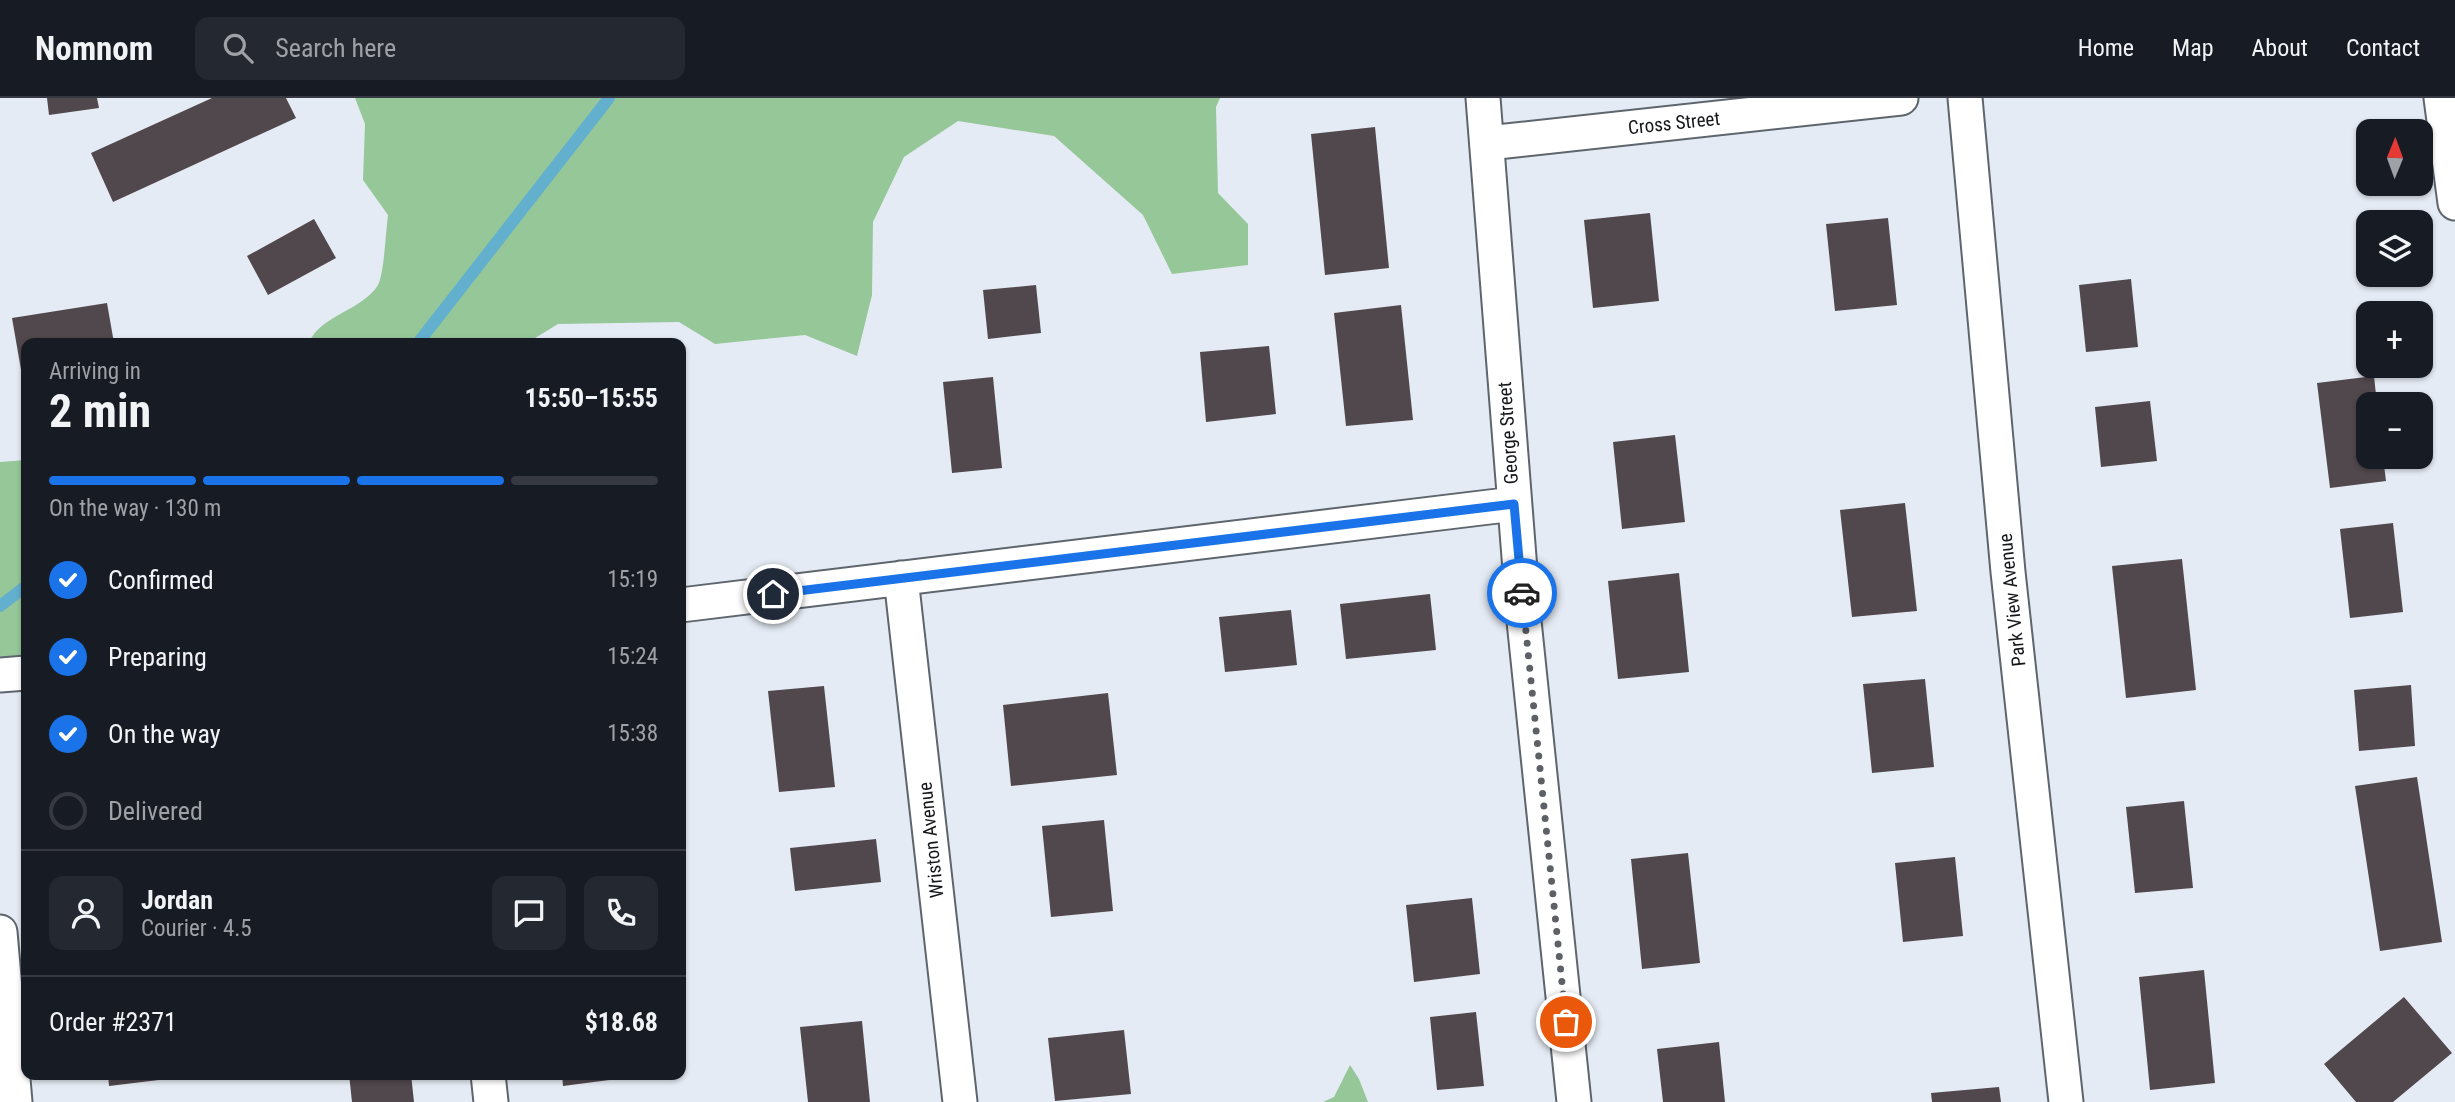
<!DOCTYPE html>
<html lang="en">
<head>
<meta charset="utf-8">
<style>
	:root { --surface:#171b24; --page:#242831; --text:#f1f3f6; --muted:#9ea1a6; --line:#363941; --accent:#1a73e8 }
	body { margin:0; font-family:"Roboto Condensed",sans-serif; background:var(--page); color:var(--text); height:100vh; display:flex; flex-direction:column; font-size:26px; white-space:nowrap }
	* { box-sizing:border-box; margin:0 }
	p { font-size:23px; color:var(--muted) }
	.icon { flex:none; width:38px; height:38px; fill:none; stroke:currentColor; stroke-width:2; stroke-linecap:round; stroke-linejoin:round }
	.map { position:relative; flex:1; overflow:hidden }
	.panel { position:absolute; left:21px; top:240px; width:665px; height:742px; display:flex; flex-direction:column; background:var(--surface); border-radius:14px; box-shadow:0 2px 5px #0004 }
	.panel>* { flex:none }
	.needle { width:46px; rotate:1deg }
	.fabs { position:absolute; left:2356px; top:21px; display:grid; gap:14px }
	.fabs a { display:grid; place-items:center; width:77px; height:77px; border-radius:14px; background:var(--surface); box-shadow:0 2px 5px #0004; font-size:35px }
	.pin { position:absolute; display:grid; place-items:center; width:60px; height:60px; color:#fff; margin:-30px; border:4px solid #fff; border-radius:50%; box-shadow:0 2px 7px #0007 }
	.courier { position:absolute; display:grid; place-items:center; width:70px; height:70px; margin:-35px; border:5px solid #1a73e8; border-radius:50%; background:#fff; color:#222; box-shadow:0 2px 9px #0007 }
	.head em { font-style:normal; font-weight:700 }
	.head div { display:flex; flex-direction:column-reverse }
	.head { display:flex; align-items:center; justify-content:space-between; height:119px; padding:0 28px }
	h1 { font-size:46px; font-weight:700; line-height:52px }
	.bar { display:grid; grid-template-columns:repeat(4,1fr); gap:10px 7px; align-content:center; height:84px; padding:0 28px }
	.bar i { height:9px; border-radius:5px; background:var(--line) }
	.bar .active { background:var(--accent) }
	.bar p { grid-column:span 4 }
	.line { display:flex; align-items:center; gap:18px; padding:0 28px; border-top:2px solid var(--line) }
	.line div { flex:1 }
	.round { display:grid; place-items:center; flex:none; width:74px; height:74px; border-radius:14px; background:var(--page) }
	ol { padding:0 28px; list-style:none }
	li { display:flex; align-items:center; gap:21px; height:77px }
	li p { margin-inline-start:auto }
	li .icon { padding:7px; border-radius:50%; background:var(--accent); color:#fff; stroke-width:4 }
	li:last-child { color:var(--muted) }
	li i { width:38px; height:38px; border:4px solid var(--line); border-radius:50% }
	header { display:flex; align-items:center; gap:42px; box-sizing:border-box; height:98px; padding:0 35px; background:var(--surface); border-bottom:2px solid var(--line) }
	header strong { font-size:33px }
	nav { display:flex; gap:38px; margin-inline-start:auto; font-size:24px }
	.search { width:490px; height:63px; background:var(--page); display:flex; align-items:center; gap:18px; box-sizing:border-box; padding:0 24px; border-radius:14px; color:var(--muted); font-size:26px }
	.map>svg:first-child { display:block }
</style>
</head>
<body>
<header>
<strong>Nomnom</strong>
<div class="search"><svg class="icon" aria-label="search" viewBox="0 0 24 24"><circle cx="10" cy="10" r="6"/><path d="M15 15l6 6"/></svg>Search here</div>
<nav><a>Home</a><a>Map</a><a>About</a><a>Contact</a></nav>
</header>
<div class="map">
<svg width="2455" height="1004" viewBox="0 0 2455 1004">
	<rect width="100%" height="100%" fill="#e5ebf4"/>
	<path fill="#96c799" d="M355 0H1220L1216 9 1218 95 1248 126V167L1172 176 1143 117 1054 38 958 23 904 59 873 124 872 197 857 258 805 237 715 246 679 224 558 226 527 245H309C320 217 362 213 378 187 384 177 386 131 388 117L363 82 365 26Z
		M26 362V570L0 572V364Z
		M1350 967 1359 981 1368 1004H1323L1334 999Z"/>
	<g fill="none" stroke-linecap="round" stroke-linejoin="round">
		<path stroke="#62b0ce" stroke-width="12" d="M418 245 609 0
			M0 508 26 488"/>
	</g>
	<path fill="#51484d" d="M47 0H97L99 10 49 17Z
		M212 0H286L296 20 113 104 91 55Z
		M1375 29 1389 170 1325 177 1311 36Z
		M1650 115 1659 203 1593 210 1584 122Z
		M1888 120 1897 207 1835 213 1826 126Z
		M314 121 336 160 268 197 247 158Z
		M2131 181 2138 249 2086 254 2079 187Z
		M1036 187 1041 235 988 241 983 192Z
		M107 205 114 245H26V288L24 289 12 220Z
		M1401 207 1413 322 1346 328 1334 215Z
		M1269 248 1276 316 1206 324 1200 254Z
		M2374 278 2377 306H2368V359H2383L2386 383 2330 390 2317 285Z
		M993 279 1002 370 952 375 943 284Z
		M2150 303 2157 363 2101 369 2095 309Z
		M1675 337 1685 424 1622 431 1613 344Z
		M1905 405 1917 513 1852 519 1840 412Z
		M2393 425 2403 514 2350 520 2340 431Z
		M2182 461 2196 592 2126 600 2112 468Z
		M1679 475 1689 574 1618 581 1608 483Z
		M1430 496 1436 552 1346 561 1340 506Z
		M1291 512 1297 567 1225 574 1219 519Z
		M1925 581 1934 669 1872 675 1863 586Z
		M2411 587 2415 648 2359 653 2354 592Z
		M824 588 835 689 779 694 768 593Z
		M1108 595 1117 677 1011 688 1003 607Z
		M2417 679 2442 844 2380 853 2355 688Z
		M2184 703 2193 790 2135 795 2126 709Z
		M1104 722 1113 813 1051 819 1042 728Z
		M876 741 881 784 795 793 790 750Z
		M1688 755 1700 865 1642 871 1631 761Z
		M1955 759 1963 838 1903 844 1895 765Z
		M1472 800 1480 876 1414 884 1406 807Z
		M2204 872 2215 985 2150 992 2139 879Z
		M2404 899 2452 955 2393 1004H2356L2324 966Z
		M1476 914 1484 988 1437 992 1430 919Z
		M862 923 870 1004H808L800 929Z
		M1124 932 1131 996 1055 1003 1048 940Z
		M1719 944 1725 1004H1663L1657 951Z
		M108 976H166L167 981 109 988Z
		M349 976H411L414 1004H352Z
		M562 976H616L617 981 563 988Z
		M1999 989 2001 1004H1932L1931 995Z"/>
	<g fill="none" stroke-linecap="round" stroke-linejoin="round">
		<defs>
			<path id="street" d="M1483 0 1524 523 1574 1004
				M1965 0 2008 474 2066 1004
				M2441 0 2455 105
				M1488 45 1901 0
				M901 480 960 1004
				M681 507 1514 406
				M0 577 26 575
				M0 834 15 1004
				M488 976 491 1004"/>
		</defs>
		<use href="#street" stroke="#5f656d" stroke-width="37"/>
		<use href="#street" stroke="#fff" stroke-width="33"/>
	</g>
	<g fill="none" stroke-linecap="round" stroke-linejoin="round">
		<path stroke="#5d6166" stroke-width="7" stroke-dasharray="0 12.6" d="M1522 495 1566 924"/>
		<path stroke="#1a73e8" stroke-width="9" d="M773 496 1514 406 1522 495"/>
	</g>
	<g text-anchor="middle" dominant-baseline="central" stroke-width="7" stroke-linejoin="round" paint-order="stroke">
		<g font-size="19" fill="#141619" stroke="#fff">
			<text transform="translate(1674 25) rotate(-6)">Cross Street</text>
			<text transform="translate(1508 335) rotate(-94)">George Street</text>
			<text transform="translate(2012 502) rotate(-96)">Park View Avenue</text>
			<text transform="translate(931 742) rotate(-96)">Wriston Avenue</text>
		</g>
	</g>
</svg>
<div class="fabs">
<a><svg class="needle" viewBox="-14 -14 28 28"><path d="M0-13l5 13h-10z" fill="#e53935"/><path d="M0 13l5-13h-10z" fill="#9ea1a6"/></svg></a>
<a><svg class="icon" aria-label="layers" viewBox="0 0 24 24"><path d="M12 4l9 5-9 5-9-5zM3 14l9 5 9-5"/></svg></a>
<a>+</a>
<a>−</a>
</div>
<div class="pin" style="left:1566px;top:924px;background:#ea580c"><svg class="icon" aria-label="bag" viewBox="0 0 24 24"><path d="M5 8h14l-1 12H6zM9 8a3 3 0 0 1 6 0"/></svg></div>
<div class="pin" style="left:773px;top:496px;background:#1f2937"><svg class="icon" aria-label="home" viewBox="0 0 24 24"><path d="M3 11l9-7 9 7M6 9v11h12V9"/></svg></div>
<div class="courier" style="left:1522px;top:495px"><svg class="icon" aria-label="car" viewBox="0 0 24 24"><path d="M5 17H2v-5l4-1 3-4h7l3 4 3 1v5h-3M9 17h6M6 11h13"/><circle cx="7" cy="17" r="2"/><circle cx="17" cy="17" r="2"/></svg></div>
<section class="panel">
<div class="head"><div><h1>2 min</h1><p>Arriving in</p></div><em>15:50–15:55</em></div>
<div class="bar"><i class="active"></i><i class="active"></i><i class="active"></i><i></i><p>On the way · 130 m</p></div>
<ol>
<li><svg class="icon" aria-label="check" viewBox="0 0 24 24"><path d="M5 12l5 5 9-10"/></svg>Confirmed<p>15:19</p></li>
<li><svg class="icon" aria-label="check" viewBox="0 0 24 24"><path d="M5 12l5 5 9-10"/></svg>Preparing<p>15:24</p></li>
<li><svg class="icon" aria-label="check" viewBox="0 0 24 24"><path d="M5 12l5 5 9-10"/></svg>On the way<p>15:38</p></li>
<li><i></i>Delivered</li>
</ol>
<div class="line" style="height:126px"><a class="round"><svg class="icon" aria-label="person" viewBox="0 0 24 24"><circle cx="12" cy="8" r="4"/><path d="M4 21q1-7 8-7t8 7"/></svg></a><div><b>Jordan</b><p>Courier · 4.5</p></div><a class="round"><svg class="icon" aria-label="chat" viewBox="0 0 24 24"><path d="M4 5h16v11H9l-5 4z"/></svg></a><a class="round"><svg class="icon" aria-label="phone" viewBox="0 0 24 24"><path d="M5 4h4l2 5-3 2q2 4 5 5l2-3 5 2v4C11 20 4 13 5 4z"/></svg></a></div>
<div class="line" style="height:91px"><div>Order #2371</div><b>$18.68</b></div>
</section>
</div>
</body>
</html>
